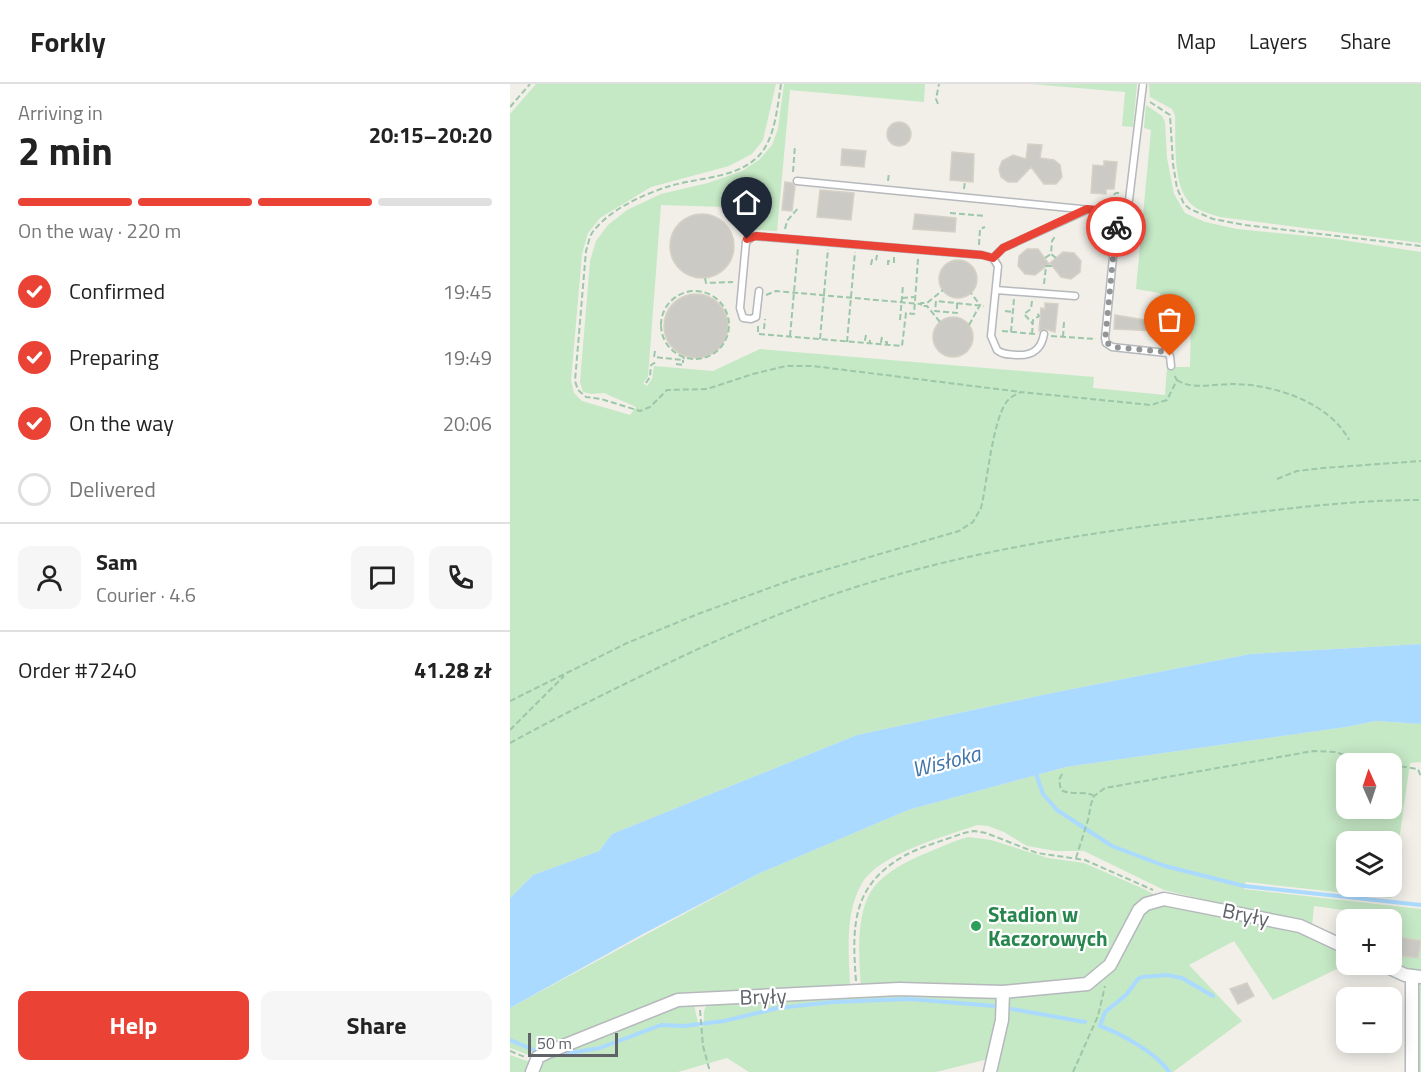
<!DOCTYPE html>
<html lang="en">
<head>
<meta charset="utf-8">
<style>
	:root { --surface:#fff; --page:#f6f6f6; --text:#222; --muted:#767676; --line:#e0e0e0; --accent:#ea4335 }
	body { margin:0; font-family:"Titillium Web",sans-serif; background:var(--page); color:var(--text); height:100vh; display:flex; flex-direction:column; font-size:22px; white-space:nowrap }
	* { box-sizing:border-box; margin:0 }
	p { font-size:20px; color:var(--muted) }
	.icon { flex:none; width:33px; height:33px; fill:none; stroke:currentColor; stroke-width:2; stroke-linecap:round; stroke-linejoin:round }
	.map { position:relative; flex:1; overflow:hidden }
	.drawer { display:flex; flex-direction:column; background:var(--surface); width:510px }
	.drawer>* { flex:none }
	.needle { width:39px; rotate:357deg }
	.fabs { position:absolute; left:826px; top:669px; display:grid; gap:12px }
	.fabs a { display:grid; place-items:center; width:66px; height:66px; border-radius:12px; background:var(--surface); box-shadow:0 3px 15px #0003; font-size:30px }
	.scale { position:absolute; left:18px; bottom:15px; width:90px; box-sizing:border-box; padding-left:6px; border:3px solid #5f6368; border-top:0; font-size:16px; line-height:21px; white-space:nowrap; color:#5f6368; -webkit-text-stroke:4px #fff; paint-order:stroke }
	.pin { position:absolute; display:grid; place-items:center; width:51px; height:51px; color:#fff; margin:-62px -26px; border-radius:50% 50% 50% 0; rotate:-45deg; box-shadow:0 0 6px #0007 }
	.pin .icon { rotate:45deg }
	.courier { position:absolute; display:grid; place-items:center; width:60px; height:60px; margin:-30px; border:4px solid #ea4335; border-radius:50%; background:#fff; color:#222; box-shadow:0 2px 8px #0007 }
	.head em { font-style:normal; font-weight:700 }
	.head div { display:flex; flex-direction:column-reverse }
	.head { display:flex; align-items:center; justify-content:space-between; height:102px; padding:0 18px }
	h1 { font-size:39px; font-weight:700; line-height:45px }
	.bar { display:grid; grid-template-columns:repeat(4,1fr); gap:9px 6px; align-content:center; height:72px; padding:0 18px }
	.bar i { height:8px; border-radius:4px; background:var(--line) }
	.bar .on { background:var(--accent) }
	.bar p { grid-column:span 4 }
	.line { display:flex; align-items:center; gap:15px; padding:0 18px; border-top:2px solid var(--line) }
	.line div { flex:1 }
	.round { display:grid; place-items:center; flex:none; width:63px; height:63px; border-radius:12px; background:var(--page) }
	ol { padding:0 18px; list-style:none }
	li { display:flex; align-items:center; gap:18px; height:66px }
	li p { margin-inline-start:auto }
	li .icon { padding:6px; border-radius:50%; background:var(--accent); color:#fff; stroke-width:4 }
	li:last-child { color:var(--muted) }
	li i { width:33px; height:33px; border:3px solid var(--line); border-radius:50% }
	.cta { display:flex; gap:12px; margin-top:auto; padding:12px 18px }
	.cta a { flex:1; height:69px; border-radius:12px; background:var(--accent); color:#fff; font-size:24px; font-weight:700; line-height:69px; text-align:center }
	.cta a+a { background:var(--page); color:var(--text) }
	header { display:flex; align-items:center; gap:36px; box-sizing:border-box; height:84px; padding:0 30px; background:var(--surface); border-bottom:2px solid var(--line) }
	header strong { font-size:28px }
	nav { display:flex; gap:33px; margin-inline-start:auto; font-size:21px }
	main { display:flex; flex:1; min-height:0 }
	.map>svg:first-child { display:block }
</style>
</head>
<body>
<header>
<strong>Forkly</strong>
<nav><a>Map</a><a>Layers</a><a>Share</a></nav>
</header>
<main>
<section class="drawer">
<div class="head"><div><h1>2 min</h1><p>Arriving in</p></div><em>20:15–20:20</em></div>
<div class="bar"><i class="on"></i><i class="on"></i><i class="on"></i><i></i><p>On the way · 220 m</p></div>
<ol>
<li><svg class="icon" aria-label="check" viewBox="0 0 24 24"><path d="M5 12l5 5 9-10"/></svg>Confirmed<p>19:45</p></li>
<li><svg class="icon" aria-label="check" viewBox="0 0 24 24"><path d="M5 12l5 5 9-10"/></svg>Preparing<p>19:49</p></li>
<li><svg class="icon" aria-label="check" viewBox="0 0 24 24"><path d="M5 12l5 5 9-10"/></svg>On the way<p>20:06</p></li>
<li><i></i>Delivered</li>
</ol>
<div class="line" style="height:108px"><a class="round"><svg class="icon" aria-label="person" viewBox="0 0 24 24"><circle cx="12" cy="8" r="4"/><path d="M4 21q1-7 8-7t8 7"/></svg></a><div><b>Sam</b><p>Courier · 4.6</p></div><a class="round"><svg class="icon" aria-label="chat" viewBox="0 0 24 24"><path d="M4 5h16v11H9l-5 4z"/></svg></a><a class="round"><svg class="icon" aria-label="phone" viewBox="0 0 24 24"><path d="M5 4h4l2 5-3 2q2 4 5 5l2-3 5 2v4C11 20 4 13 5 4z"/></svg></a></div>
<div class="line" style="height:78px"><div>Order #7240</div><b>41.28 zł</b></div>
<div class="cta"><a>Help</a><a>Share</a></div>
</section>
<div class="map">
<svg width="911" height="988" viewBox="0 0 911 988">
	<rect width="100%" height="100%" fill="#f1efe8"/>
	<path fill="#c5e8c5" fill-rule="evenodd" d="M26 0H266L253 56 242 70 219 82 141 103 90 134 78 149 72 170 61 297 64 309 72 317 120 331 126 323 94 309 81 310 73 308 70 298 80 177 86 157 98 141 117 126 151 110 198 99 232 87 249 76 262 61 268 45 274 0H415L414 18 280 6 267 147 232 145 215 123 151 121 138 293 133 299 137 302 142 295 144 282 203 287 250 265 584 293 583 304 655 311 657 283H680L681 235 648 231 650 209 626 205 641 46 634 44 636 21 652 32 655 38 657 74 664 110 675 129 695 138 727 145 819 154 911 168V560L740 570 542 609 347 651 102 750 89 767 23 791 0 814V30Z
		M521 0H627L623 43 612 42 615 8Z
		M639 0H911V159L710 133C700 130 688 127 680 119 662 101 666 55 665 31L662 25 640 13Z
		M866 637 911 640V678L900 679 881 814 736 798 734 805 911 825V888L882 880 884 833 804 822 802 842 654 806 574 767H546L517 762 494 748 478 742 467 741C436 752 369 770 352 799 334 830 339 870 340 904L175 908 40 964 24 973 0 964V924L250 789 398 726 556 683 836 643ZM837 680H882V724H837ZM837 758H882V802H837Z
		M458 753 481 756 538 774 574 779 634 805 643 810V813L598 878 576 896 519 904 351 903C349 874 345 828 364 803 377 787 396 778 414 770 429 764 443 757 458 753Z
		M648 819 789 845 837 869V880L763 916 724 857 679 881 732 937 663 988H484L498 913 505 911 571 906 584 900 632 830Z
		M911 897V988H906L908 902Z
		M398 909 484 913 488 915 486 942 478 975 426 988H239L217 974 168 988H26L31 977 174 918 184 921 189 943 194 942C194 933 192 924 200 918Z
		M0 971 20 978 18 988H0Z"/>
	<path fill="#aadaff" d="M911 560V640L866 637 836 643 556 683 398 726 250 789 133 850 0 924V814L23 791 89 767 102 750 347 651 542 609 740 570Z"/>
	<g fill="none" stroke-linecap="round" stroke-linejoin="round">
		<path stroke="#aadaff" stroke-width="4" d="M525 687 533 710 547 726 602 762 655 782 734 802 911 821
			M502 925 575 938
			M590 942 595 928 616 911 628 895 632 893 657 891 672 894 703 912
			M590 942C610 949 648 970 659 988
			M0 956 24 966
			M41 972 90 964 151 941 174 942 214 937 268 924 323 918 399 915 485 922"/>
	</g>
	<path fill="#cccac5" stroke="#d6d1c6" stroke-width="1.5" d="M377 50a12 12 0 1 1 24 0a12 12 0 1 1-24 0Z
		M518 60 532 61 530 74 544 76 550 81 552 93 546 100H534L521 83 507 98H498L491 93 489 85 492 77 503 71 516 75Z
		M332 65 356 67 354 83 331 81Z
		M442 68 464 70 463 98 440 96Z
		M594 77 607 78 604 105H596V110L581 109 583 81 594 82Z
		M275 98 282 99 285 102 282 127 272 126Z
		M310 106 344 109 341 136 307 133Z
		M160 162a32 32 0 1 1 64 0a32 32 0 1 1-64 0Z
		M405 130 446 134 445 148 403 145Z
		M517 165H528L539 180 525 191 515 190 508 182 509 172Z
		M553 168 564 169 571 177 570 188 561 195 551 193 540 179Z
		M429 195a19 19 0 1 1 38 0a19 19 0 1 1-38 0Z
		M154 242a32 32 0 1 1 64 0a32 32 0 1 1-64 0Z
		M535 219 548 220 545 248 535 245 529 247 531 224 535 225Z
		M605 231 647 238V247L604 245Z
		M423 253a20 20 0 1 1 40 0a20 20 0 1 1-40 0Z
		M888 853 911 857 908 874 885 871Z
		M737 899 744 912 728 920 720 905Z"/>
	<g fill="none" stroke-linecap="round" stroke-linejoin="round">
		<defs>
			<path id="service" d="M633 0 619 116 609 133 606 143 595 254 596 259 602 263 657 269 660 272 661 282
				M287 97 611 129
				M483 174 493 164 577 126
				M486 206 565 212
				M249 207 246 233 241 235 233 234 230 224 236 158 243 152 472 171 483 174 488 182 481 252 487 266C493 271 498 270 506 271 521 272 531 267 534 250"/>
			<path id="minor" d="M871 880 895 891 911 893
				M22 988 28 973 38 968 168 916 389 905 493 908 577 900 600 881 629 826 636 820 654 815 790 842 837 864
				M480 988 492 936 493 908
				M902 988V893"/>
		</defs>
		<use href="#service" stroke="#b5b8bc" stroke-width="9"/>
		<use href="#minor" stroke="#b5b8bc" stroke-width="15"/>
		<path stroke="#9cc7a9" stroke-width="2" stroke-dasharray="6 3" stroke-linecap="butt" d="M271 0C268 19 266 41 258 58 241 95 193 92 160 102 134 110 98 126 82 149 79 154 78 161 76 167L65 297 68 306 76 313 91 315 130 327 140 323 157 306 197 305 243 290 276 282H303L511 308
			M640 18 660 31 663 80 667 104 674 120 680 125 703 135 735 141 911 162
			M428 20 426 15 429 0
			M0 23 20 0
			M283 88 285 61
			M378 97 379 88
			M454 105 455 97
			M602 119V112L606 109H612
			M440 129 476 132
			M275 145 277 137 289 123
			M469 161 470 145 475 143
			M535 174 541 170
			M546 174 541 170 542 157 546 151
			M361 181 362 176H366L367 171
			M378 181V177L384 178V172
			M195 194 196 199 223 198
			M534 200 536 182H544
			M151 241a34 34 0 1 1 68 0a34 34 0 1 1-68 0Z
			M256 211 266 207 411 220
			M392 214 404 213
			M522 217 521 225 514 230 523 240
			M447 219V229L425 227 426 217 474 222
			M495 227 503 228
			M390 236 393 201
			M430 238 417 222H411V219H417L433 206
			M459 241 470 221 461 209
			M248 242V250L392 262 396 229 404 230 408 175
			M254 245 255 235
			M492 247 525 250
			M501 248 504 215
			M667 248 666 238H673
			M522 250 523 236 529 232 527 229
			M356 251 355 256 360 257V260
			M280 252 288 164
			M541 252 586 255
			M640 252 653 246 673 248 678 247
			M372 253 371 258H377V261
			M553 253 554 238
			M310 255 318 165
			M337 258 345 168
			M145 267 144 273 173 276 174 273
			M166 280 173 281V276
			M667 296C681 306 706 300 722 300 763 300 819 318 839 356
			M136 299 140 293 141 281 146 278
			M767 395 787 387 813 384 911 377
			M0 617 117 559 188 530 284 495 449 447 463 438 471 424C477 400 483 330 499 315 502 312 507 310 511 308L641 321 657 316 667 296 664 291
			M0 646 54 592
			M0 659C51 631 102 606 154 581 217 551 282 523 349 502 460 467 577 449 692 435 765 426 837 416 911 416
			M882 681 908 685 911 693
			M552 690 549 696 551 706C562 712 574 706 584 712
			M566 774 578 736 581 720 584 712 595 704 803 667 825 668 865 680
			M346 897C342 843 341 802 394 772 412 762 435 756 454 749L464 747 476 749 527 769 575 776 643 806
			M190 926 193 962 200 988
			M0 967 15 973
			M563 988 588 932 595 902"/>
		<use href="#service" stroke="#fff" stroke-width="6"/>
		<use href="#minor" stroke="#fff" stroke-width="12"/>
	</g>
	<g fill="none" stroke-linecap="round" stroke-linejoin="round">
		<path stroke="#929495" stroke-width="6" stroke-dasharray="0 10.8" d="M606 143 595 257 602 263 655 268 660 272"/>
		<path stroke="#ea4335" stroke-width="8" d="M237 155 246 152 472 171 483 174 493 164 577 125 611 129 606 143"/>
	</g>
	<circle fill="#2e9e5b" stroke="#fff" stroke-width="2" cx="466" cy="842" r="6"/>
	<g text-anchor="middle" dominant-baseline="central" stroke-width="4.5" stroke-linejoin="round" paint-order="stroke">
		<g font-size="21" font-weight="bold" fill="#27864d" stroke="#fff" text-anchor="start">
			<text x="478" y="830">Stadion w<tspan x="478" dy="24">Kaczorowych</tspan></text>
		</g>
		<g font-size="21" fill="#5f6368" stroke="#fff">
			<text transform="translate(736 830) rotate(12)">Bryły</text>
			<text transform="translate(253 912) rotate(-2)">Bryły</text>
		</g>
		<g font-size="22" font-style="italic" fill="#4174aa" stroke="#fff">
			<text transform="translate(436 677) rotate(-14)">Wisłoka</text>
		</g>
	</g>
</svg>
<div class="fabs">
<a><svg class="needle" viewBox="-14 -14 28 28"><path d="M0-13l5 13h-10z" fill="#e53935"/><path d="M0 13l5-13h-10z" fill="#767676"/></svg></a>
<a><svg class="icon" aria-label="layers" viewBox="0 0 24 24"><path d="M12 4l9 5-9 5-9-5zM3 14l9 5 9-5"/></svg></a>
<a>+</a>
<a>−</a>
</div>
<div class="scale">50 m</div>
<div class="pin" style="left:660px;top:272px;background:#ea580c"><svg class="icon" aria-label="bag" viewBox="0 0 24 24"><path d="M5 8h14l-1 12H6zM9 8a3 3 0 0 1 6 0"/></svg></div>
<div class="pin" style="left:237px;top:155px;background:#1f2937"><svg class="icon" aria-label="home" viewBox="0 0 24 24"><path d="M3 11l9-7 9 7M6 9v11h12V9"/></svg></div>
<div class="courier" style="left:606px;top:143px"><svg class="icon" aria-label="bike" viewBox="0 0 24 24"><circle cx="6" cy="16" r="4"/><circle cx="18" cy="16" r="4"/><path d="M6 16l4-8h5l3 8M10 8l3 8H6M13 5h3"/></svg></div>
</div>
</main>
</body>
</html>
